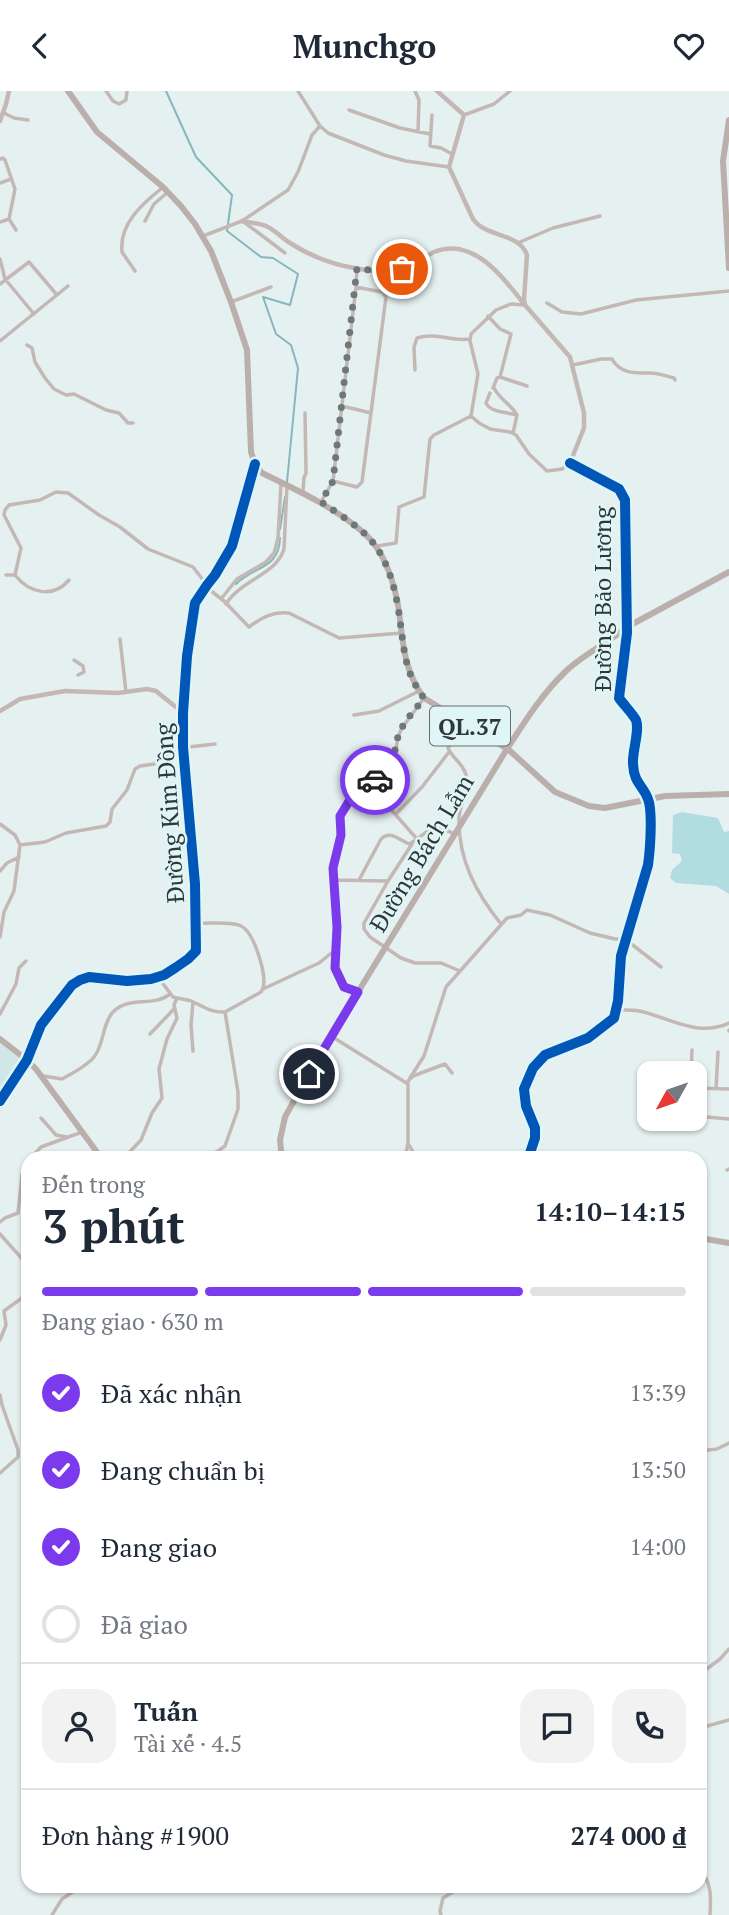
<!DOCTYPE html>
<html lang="vi">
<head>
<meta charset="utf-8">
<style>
	:root { --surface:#fff; --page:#f2f2f3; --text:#1f2937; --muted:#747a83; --line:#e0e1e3; --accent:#7c3aed }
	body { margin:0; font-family:"PT Serif",serif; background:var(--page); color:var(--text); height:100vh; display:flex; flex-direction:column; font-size:26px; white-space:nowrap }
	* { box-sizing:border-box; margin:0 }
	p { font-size:23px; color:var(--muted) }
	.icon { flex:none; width:38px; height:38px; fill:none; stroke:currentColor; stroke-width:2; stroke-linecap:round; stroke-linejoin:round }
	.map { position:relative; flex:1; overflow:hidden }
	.side { position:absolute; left:21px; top:1060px; width:686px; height:742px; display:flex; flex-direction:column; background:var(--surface); border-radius:21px; box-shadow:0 2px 5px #0004 }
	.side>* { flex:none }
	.needle { width:46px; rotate:230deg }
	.tools { position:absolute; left:637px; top:970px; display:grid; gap:14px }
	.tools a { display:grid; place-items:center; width:70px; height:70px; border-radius:14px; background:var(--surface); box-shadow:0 2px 5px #0004; font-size:35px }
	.pin { position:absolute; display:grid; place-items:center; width:60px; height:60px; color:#fff; margin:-30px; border:4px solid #fff; border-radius:50%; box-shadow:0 2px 7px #0007 }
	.courier { position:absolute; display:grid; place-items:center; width:70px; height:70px; margin:-35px; border:5px solid #7c3aed; border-radius:50%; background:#fff; color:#222; box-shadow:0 2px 9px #0007 }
	.summary em { font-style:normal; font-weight:700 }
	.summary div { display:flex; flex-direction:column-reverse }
	.summary { display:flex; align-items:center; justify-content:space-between; height:119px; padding:0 21px }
	h1 { font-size:46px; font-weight:700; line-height:52px }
	.bar { display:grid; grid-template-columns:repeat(4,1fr); gap:10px 7px; align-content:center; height:84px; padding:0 21px }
	.bar i { height:9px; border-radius:5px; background:var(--line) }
	.bar .current { background:var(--accent) }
	.bar p { grid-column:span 4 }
	.line { display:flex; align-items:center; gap:18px; padding:0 21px; border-top:2px solid var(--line) }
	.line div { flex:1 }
	.round { display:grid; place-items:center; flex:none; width:74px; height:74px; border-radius:21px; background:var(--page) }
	ol { padding:0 21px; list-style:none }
	li { display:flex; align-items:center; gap:21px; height:77px }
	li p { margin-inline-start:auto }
	li .icon { padding:7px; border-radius:50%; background:var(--accent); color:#fff; stroke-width:4 }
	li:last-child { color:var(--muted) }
	li i { width:38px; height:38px; border:4px solid var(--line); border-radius:50% }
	header { display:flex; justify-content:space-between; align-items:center; height:91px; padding:0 21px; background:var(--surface); font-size:32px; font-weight:700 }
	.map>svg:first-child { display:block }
</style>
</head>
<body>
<header><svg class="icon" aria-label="back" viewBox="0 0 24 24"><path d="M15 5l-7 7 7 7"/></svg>Munchgo<svg class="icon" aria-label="heart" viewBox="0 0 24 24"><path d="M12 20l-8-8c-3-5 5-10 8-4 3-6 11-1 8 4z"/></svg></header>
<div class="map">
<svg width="729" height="1824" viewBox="0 0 729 1824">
	<rect width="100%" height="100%" fill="#e5f0f1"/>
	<path fill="#d0e6e7" d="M0 952 21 966 23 971 0 1004Z"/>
	<path fill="#b2dde0" d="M682 721 718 727 724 741 729 740V803L716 795 676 792 670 787 672 779 682 770 680 763 672 762 673 724Z"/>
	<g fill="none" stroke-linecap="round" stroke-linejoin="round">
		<path stroke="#85b7bb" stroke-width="2" d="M166 0 196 66 232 104 227 140 261 166 273 167 298 183 290 214 263 206 276 243 291 254 298 277 287 391
			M280 438 285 406
			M236 493C253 475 279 479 280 447"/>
		<path stroke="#c4b8b5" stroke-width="3.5" d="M106 0 113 10 119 13 126 9 127 0
			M298 0 320 35 328 42 384 64 406 70 449 76
			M415 0 419 9 418 41
			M349 19 400 37 430 43
			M4 22 14 27 28 29
			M432 24 430 55 441 57 452 63
			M464 24 494 13 510 0
			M0 68 3 67 5 69 15 98 9 128 16 139
			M0 92 11 88
			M145 130 154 113 168 101
			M0 131 9 128
			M244 131 285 162
			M203 145 242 130 288 99 298 81 312 44 320 35
			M520 151 553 137 600 125
			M0 168 5 188 34 223
			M135 180 122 161C119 133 142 113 162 97
			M0 193 29 171 57 204
			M356 196 357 177
			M231 211 271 196
			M547 212 562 221 581 223 636 209 729 200
			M488 225 500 238 511 243 500 286
			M0 250 68 195
			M27 254 32 257 35 271 45 287 54 298 66 304 74 303 106 319 119 322 128 332H133
			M573 274 601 268H612C620 283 636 282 650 282 658 282 666 285 674 287L675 289
			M415 279 414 256 417 247C437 241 451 251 470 248
			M493 297 497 287 500 286 527 295
			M494 297C500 309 511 313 517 324
			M490 302 486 312C491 322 507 321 517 324L513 342
			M342 315 371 322
			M471 325 478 283 470 250 471 243 496 219 511 213 525 214
			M303 400 304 387 306 382 305 322
			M321 411 333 390 356 196 382 201 386 206 362 391 357 396 333 390
			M377 455 396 452 399 416 424 406 430 348 434 344 471 325 479 332 490 338 510 341 516 344 529 363 547 380 562 378 570 372
			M6 484H15
			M69 489C53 508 29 502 15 484L21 457 4 424 5 419 9 414 40 409 56 401 68 402 99 424 120 436 148 458 193 476 207 494
			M206 496 224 510 249 536C261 527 273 520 289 522L339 547 402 542
			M221 508 237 488 266 471 274 462 278 447 281 393
			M226 513C242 488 276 484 284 458L287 395
			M120 548 126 601
			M74 569 83 575 84 581 78 584
			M354 624 379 620 419 600
			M464 632 448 657C452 667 463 672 466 684 470 699 460 712 459 727 458 768 476 802 501 833
			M183 655 189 656 215 653
			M387 714 417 748
			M396 723 422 696 449 661
			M0 733 15 744 20 754 14 800 4 821 0 846
			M20 754 45 751 66 742 106 735 110 731 112 718 127 699 135 678 140 675 154 673 168 662 183 656
			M0 780 7 772 19 766
			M334 789 388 790 412 753
			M359 789 381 748C391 739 399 749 409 753 431 741 428 730 455 743
			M388 790 364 832V838L370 846 401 867 415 872H441L460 880
			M158 886 173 906C179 908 186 908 191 910 203 915 211 922 225 921L261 901C263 897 264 896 264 891 264 878 254 841 241 835 232 830 207 833 196 832
			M263 898 319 872 334 860
			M358 901 344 896 335 877 334 860 336 836 333 777 341 744 340 725 359 694 384 685 395 664 398 646 402 637 424 607
			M617 919C626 919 636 918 644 921 673 929 699 946 729 932
			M0 923 16 893 19 877 26 870
			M729 939V940
			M150 943 174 918
			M331 945 408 993
			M193 960 191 934 193 911
			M691 982 692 959
			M43 985 62 988C71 983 87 975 94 966 104 954 102 933 113 921 130 904 152 917 170 903
			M410 987 424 965 446 896 507 827 521 824 527 819 550 824 590 842 615 848H625L661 876
			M695 997 729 998
			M716 998 718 961
			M695 1025 729 1028
			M41 1027 56 1044 67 1046
			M30 1068 41 1056 82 1041
			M123 1068 141 1049 152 1022 162 1007 159 978 167 948 177 927 174 914 177 907
			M199 1068 218 1060 225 1055 238 1018V1001L225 921
			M405 1068 408 1052
			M423 1068 413 1061 408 1052V990L413 985 445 973 452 982
			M727 1079 729 1078
			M0 1131 5 1127 18 1122 22 1084 28 1071
			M0 1143 24 1170 26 1176 24 1194 26 1204 4 1220 6 1234 0 1249
			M0 1304 2 1314 18 1359V1366L0 1382
			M700 1360 717 1358 729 1352
			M28 1537 26 1542 28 1547
			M700 1583 720 1568 729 1558
			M700 1637 729 1629
			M700 1779C712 1791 711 1808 710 1824
			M52 1824 62 1808 80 1796
			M441 1824 440 1820 443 1807 461 1796"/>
		<path stroke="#c4b8b5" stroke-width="4.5" d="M437 0 464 24 449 76 473 128C486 147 519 141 527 164L524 208 525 214 570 266 584 322V337L570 372 619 398 625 409 627 542 619 607 636 630 637 641 634 655 633 673 636 689 648 708 649 762 648 774 621 865 618 910 614 927 588 947 545 964 533 977 524 998 526 1015 535 1037V1047L528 1068
			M0 30 6 13 9 0
			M242 130C250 132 261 132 268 136 276 140 282 147 290 152 307 163 329 172 349 176 369 180 392 184 412 176 421 172 426 164 434 161 473 145 504 187 524 213
			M0 620 20 608 65 600 118 602 147 598 156 600 182 621
			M0 1010 27 969 41 934 72 894 80 889 89 886 127 890 151 888 164 884 175 877 188 868 196 860 195 793 183 656V622L187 565 195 512 207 494 215 484 232 455 255 373"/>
		<path stroke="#bbafab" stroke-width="6" d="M68 0 97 41 163 96 181 115 195 133 211 160 231 211 247 259 251 361 255 373 262 382C297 399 334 416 364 442 385 460 395 494 399 520 403 553 404 580 424 607L509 659 555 701 589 715 605 717 665 705 729 703
			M729 29 723 70 729 177
			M0 948 27 969 36 978 102 1068
			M282 1068 280 1049 285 1026 320 963 507 658C525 630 542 603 566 580 584 563 608 552 627 536L729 481
			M700 1147 729 1152"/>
		<defs>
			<path id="cycleway" d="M0 1010 27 969 41 934 72 894 80 889 89 886 127 890 151 888 164 884 175 877 188 868 196 860 195 793 183 656V622L187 565 195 512 207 494 215 484 232 455 255 373
				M528 1068 535 1047V1037L526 1015 524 998 533 977 545 964 588 947 614 927 618 910 621 865 648 774C650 760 653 721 648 708 643 694 634 693 633 673 632 660 640 640 636 629 632 622 624 614 619 607L627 542 625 409 619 398 570 372"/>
		</defs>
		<use href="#cycleway" stroke="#e0f5f6" stroke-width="15"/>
		<use href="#cycleway" stroke="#0057b8" stroke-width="10"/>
	</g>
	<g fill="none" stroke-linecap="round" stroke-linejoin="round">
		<path stroke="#6f7878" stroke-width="7" stroke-dasharray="0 12.6" d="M375 689C398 678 392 659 400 640 406 628 416 618 424 607 406 583 405 566 401 537 397 505 390 466 365 443 352 431 335 420 321 411L333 390 357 177 380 181 402 178"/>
		<path stroke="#7c3aed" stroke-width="9" d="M309 983 358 901 344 896 335 877 337 836 333 777 341 744 340 725 359 694 375 689"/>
	</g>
	<g text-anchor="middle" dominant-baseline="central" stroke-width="5" stroke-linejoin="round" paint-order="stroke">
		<rect fill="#e0f5f6" stroke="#647070" stroke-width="2" x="430" y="615.5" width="80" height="39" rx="5"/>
		<g font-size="23" font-weight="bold" fill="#2f3737">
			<text x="470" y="635">QL.37</text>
		</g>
		<g font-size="24" fill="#2f3737" stroke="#e0f5f6">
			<text transform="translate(602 508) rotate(-90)">Đường Bảo Lương</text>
			<text transform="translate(169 722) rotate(-94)">Đường Kim Đồng</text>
			<text transform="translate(421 762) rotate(-59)">Đường Bách Lẫm</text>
		</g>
	</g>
</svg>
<div class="tools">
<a><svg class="needle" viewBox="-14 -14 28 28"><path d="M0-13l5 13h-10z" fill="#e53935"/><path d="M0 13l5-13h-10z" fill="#747a83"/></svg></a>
</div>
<div class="pin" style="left:402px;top:178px;background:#ea580c"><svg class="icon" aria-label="bag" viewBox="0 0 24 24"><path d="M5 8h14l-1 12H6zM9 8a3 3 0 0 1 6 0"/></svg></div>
<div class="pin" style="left:309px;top:983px;background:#1f2937"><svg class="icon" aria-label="home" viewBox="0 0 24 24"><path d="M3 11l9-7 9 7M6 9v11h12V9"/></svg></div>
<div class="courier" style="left:375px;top:689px"><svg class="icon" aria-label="car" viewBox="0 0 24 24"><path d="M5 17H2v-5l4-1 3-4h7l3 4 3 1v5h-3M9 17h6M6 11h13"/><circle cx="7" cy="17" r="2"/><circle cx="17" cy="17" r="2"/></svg></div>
<section class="side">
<div class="summary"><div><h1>3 phút</h1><p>Đến trong</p></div><em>14:10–14:15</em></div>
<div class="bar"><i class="current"></i><i class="current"></i><i class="current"></i><i></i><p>Đang giao · 630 m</p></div>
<ol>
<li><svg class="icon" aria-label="check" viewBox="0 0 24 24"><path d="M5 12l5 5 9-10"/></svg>Đã xác nhận<p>13:39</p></li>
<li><svg class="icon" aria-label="check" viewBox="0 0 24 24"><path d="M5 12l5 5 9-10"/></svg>Đang chuẩn bị<p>13:50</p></li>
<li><svg class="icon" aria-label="check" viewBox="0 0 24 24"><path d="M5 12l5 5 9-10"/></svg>Đang giao<p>14:00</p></li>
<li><i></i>Đã giao</li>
</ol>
<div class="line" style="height:126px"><a class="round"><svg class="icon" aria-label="person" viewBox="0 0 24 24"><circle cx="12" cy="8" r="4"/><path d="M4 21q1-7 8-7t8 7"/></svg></a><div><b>Tuấn</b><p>Tài xế · 4.5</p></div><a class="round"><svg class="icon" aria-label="chat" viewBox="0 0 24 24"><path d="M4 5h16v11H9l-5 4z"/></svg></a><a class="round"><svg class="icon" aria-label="phone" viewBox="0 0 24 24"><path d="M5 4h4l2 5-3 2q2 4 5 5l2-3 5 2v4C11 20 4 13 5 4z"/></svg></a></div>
<div class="line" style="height:91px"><div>Đơn hàng #1900</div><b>274 000 ₫</b></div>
</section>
</div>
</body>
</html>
